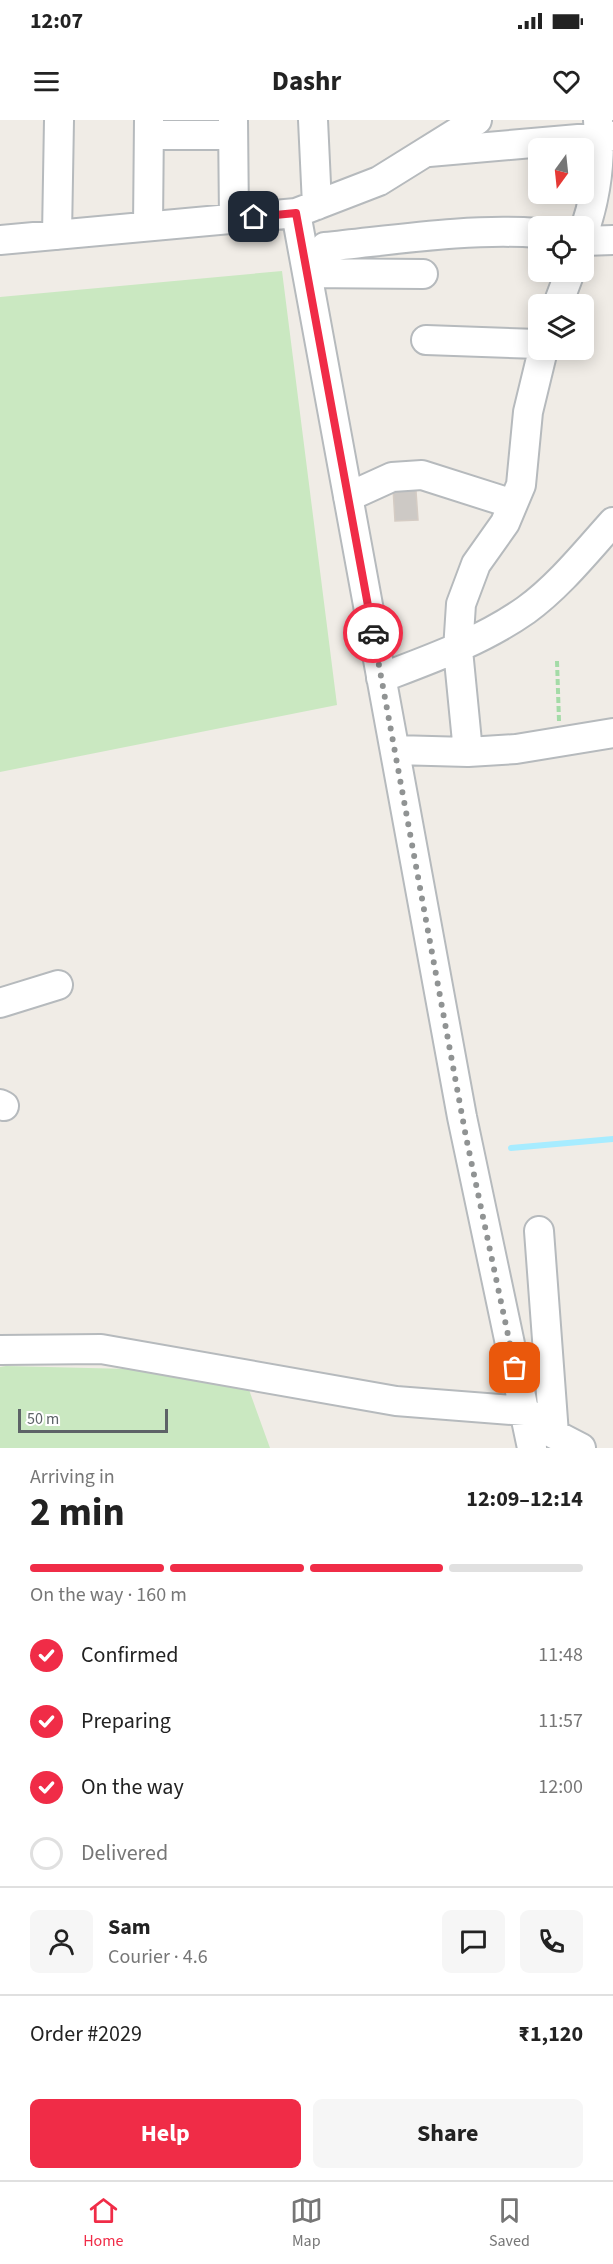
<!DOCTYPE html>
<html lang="en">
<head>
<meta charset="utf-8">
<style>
	:root { --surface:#fff; --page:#f6f6f6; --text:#222; --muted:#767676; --line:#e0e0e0; --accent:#f02c47 }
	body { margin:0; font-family:"Source Sans 3",sans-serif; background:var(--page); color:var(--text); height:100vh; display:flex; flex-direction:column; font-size:22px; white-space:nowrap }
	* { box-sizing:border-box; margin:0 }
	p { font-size:20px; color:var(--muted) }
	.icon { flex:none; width:33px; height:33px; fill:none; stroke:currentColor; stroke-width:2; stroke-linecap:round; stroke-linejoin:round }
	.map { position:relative; height:1328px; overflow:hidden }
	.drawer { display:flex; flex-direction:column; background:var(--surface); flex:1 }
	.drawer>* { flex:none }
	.needle { width:39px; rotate:195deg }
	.tools { position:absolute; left:528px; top:18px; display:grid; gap:12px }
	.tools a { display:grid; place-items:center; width:66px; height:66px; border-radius:9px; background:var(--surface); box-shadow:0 3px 15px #0003; font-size:30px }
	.scale { position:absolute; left:18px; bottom:15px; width:150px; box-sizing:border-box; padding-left:6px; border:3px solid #5d6367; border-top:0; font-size:16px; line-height:21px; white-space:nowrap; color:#5d6367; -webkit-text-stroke:4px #fff; paint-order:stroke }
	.pin { position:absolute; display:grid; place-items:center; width:51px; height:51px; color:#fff; margin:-26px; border-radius:12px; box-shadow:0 3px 9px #0006 }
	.courier { position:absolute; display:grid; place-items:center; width:60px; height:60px; margin:-30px; border:4px solid #f02c47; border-radius:50%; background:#fff; color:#222; box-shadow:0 2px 8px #0007 }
	.head em { font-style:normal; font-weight:700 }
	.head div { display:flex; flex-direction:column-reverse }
	.head { display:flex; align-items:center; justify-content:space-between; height:102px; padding:0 30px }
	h1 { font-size:39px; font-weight:700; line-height:45px }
	.bar { display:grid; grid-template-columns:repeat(4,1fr); gap:9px 6px; align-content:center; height:72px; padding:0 30px }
	.bar i { height:8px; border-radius:4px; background:var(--line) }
	.bar .selected { background:var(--accent) }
	.bar p { grid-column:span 4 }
	.line { display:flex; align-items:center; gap:15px; padding:0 30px; border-top:2px solid var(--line) }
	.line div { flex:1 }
	.round { display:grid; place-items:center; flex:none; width:63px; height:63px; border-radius:9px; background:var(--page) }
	ol { padding:0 30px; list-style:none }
	li { display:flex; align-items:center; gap:18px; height:66px }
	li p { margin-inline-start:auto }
	li .icon { padding:6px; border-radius:50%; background:var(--accent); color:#fff; stroke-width:4 }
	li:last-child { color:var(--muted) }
	li i { width:33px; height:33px; border:3px solid var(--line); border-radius:50% }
	.action { display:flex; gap:12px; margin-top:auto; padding:12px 30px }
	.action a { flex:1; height:69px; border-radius:9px; background:var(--accent); color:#fff; font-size:24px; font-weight:700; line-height:69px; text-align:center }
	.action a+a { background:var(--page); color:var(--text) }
	.status { display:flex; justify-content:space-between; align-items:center; height:42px; padding:0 30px; background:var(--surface); direction:ltr }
	.status svg { height:16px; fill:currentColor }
	header { display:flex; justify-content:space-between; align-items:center; height:78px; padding:0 30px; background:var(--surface); font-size:27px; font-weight:700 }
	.dock { display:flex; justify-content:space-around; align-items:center; height:84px; border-top:2px solid var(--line); background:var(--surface); font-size:16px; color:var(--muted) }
	.dock a { display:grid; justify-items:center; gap:3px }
	.dock .selected { color:var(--accent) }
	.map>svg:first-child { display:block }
</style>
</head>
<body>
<div class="status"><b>12:07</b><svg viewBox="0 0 49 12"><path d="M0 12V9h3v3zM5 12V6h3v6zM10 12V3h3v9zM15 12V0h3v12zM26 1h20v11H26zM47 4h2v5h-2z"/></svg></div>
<header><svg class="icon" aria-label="menu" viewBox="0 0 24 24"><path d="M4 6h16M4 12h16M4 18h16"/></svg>Dashr<svg class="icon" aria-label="heart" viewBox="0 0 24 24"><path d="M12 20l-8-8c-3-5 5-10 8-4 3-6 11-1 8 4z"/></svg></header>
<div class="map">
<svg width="613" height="1328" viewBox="0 0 613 1328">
	<rect width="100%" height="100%" fill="#f0ece6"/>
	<path fill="#cae8c1" d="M282 151 337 585 0 652V177Z
		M6 1246 171 1250 248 1267 270 1328H0V1247Z"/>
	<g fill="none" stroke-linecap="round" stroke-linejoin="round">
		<path stroke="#a7ecff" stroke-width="6" d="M511 1028 613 1019"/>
	</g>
	<path fill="#cdc9c5" stroke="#d5ccc4" stroke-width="1.5" d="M415 357 418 400 395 401 393 368Z"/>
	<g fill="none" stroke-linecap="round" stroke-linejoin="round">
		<defs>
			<path id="minor" d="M233 0 234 99
				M313 0 317 85
				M149 15H233
				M429 32 613 16
				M296 93 379 61 477 0
				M148 106 149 0
				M584 112C596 77 601 38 598 0
				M57 115 59 0
				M0 120 296 93 462 997 532 1328
				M584 121 613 120
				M325 127C395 120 468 108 538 113
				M307 153 423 154
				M558 184 570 152
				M426 220 538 224
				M348 377 392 357 422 355 513 384
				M381 558C431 539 482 521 526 490 559 466 586 432 613 402
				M395 630 468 632 516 629 613 613
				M468 632 458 530 461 484 476 444 505 403 521 365 528 292 543 230
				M0 883 58 865
				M0 984 4 986
				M539 1111 554 1314
				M0 1230 101 1229 396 1281 525 1291 554 1314 581 1328"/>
		</defs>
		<use href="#minor" stroke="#b6babd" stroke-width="32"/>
		<path stroke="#a4dba7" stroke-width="4" stroke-dasharray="6 3" stroke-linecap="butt" d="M557 541 559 601"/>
		<use href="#minor" stroke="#fff" stroke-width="28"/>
	</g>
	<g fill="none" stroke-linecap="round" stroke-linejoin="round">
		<path stroke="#909393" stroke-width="6" stroke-dasharray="0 10.8" d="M373 513 466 1017 515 1248"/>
		<path stroke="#f02c47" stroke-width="8" d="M254 97 296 93 373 513"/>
	</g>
</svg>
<div class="tools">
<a><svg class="needle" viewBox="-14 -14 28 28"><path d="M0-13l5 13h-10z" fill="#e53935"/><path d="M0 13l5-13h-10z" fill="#767676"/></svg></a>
<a><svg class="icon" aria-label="locate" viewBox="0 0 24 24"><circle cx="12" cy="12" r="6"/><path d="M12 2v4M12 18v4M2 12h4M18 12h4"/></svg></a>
<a><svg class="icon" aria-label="layers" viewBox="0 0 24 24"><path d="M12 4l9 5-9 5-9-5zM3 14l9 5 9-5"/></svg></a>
</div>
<div class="scale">50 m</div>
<div class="pin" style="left:515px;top:1248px;background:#ea580c"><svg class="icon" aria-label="bag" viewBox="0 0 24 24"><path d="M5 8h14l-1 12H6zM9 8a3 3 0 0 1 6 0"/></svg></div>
<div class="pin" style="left:254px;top:97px;background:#1f2937"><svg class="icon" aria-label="home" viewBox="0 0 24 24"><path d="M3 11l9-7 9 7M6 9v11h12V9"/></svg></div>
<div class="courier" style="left:373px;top:513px"><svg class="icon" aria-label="car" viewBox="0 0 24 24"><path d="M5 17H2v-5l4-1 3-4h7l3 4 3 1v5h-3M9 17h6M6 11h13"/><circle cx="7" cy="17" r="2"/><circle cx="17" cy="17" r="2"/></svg></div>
</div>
<section class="drawer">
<div class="head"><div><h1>2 min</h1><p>Arriving in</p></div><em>12:09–12:14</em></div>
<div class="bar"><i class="selected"></i><i class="selected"></i><i class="selected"></i><i></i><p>On the way · 160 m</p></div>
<ol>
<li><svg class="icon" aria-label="check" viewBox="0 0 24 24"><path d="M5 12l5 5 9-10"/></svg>Confirmed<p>11:48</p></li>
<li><svg class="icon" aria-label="check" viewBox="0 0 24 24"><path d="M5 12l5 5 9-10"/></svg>Preparing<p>11:57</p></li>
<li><svg class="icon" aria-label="check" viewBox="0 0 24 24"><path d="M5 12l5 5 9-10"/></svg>On the way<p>12:00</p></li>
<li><i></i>Delivered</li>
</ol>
<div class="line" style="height:108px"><a class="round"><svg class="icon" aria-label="person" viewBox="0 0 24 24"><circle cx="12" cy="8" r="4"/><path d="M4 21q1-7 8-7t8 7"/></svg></a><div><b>Sam</b><p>Courier · 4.6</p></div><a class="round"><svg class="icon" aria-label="chat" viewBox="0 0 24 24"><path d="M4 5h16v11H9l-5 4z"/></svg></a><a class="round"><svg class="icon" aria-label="phone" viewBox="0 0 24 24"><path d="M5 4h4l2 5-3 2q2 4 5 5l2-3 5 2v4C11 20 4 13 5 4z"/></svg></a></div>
<div class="line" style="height:78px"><div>Order #2029</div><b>₹1,120</b></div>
<div class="action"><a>Help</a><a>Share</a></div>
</section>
<nav class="dock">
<a class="selected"><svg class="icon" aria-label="home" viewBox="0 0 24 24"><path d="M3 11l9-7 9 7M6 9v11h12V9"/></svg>Home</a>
<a><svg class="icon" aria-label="map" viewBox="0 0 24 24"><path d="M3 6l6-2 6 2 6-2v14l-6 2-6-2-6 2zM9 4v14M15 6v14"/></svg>Map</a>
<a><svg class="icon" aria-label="saved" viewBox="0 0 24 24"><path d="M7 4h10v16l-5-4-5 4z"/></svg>Saved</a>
</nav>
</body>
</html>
